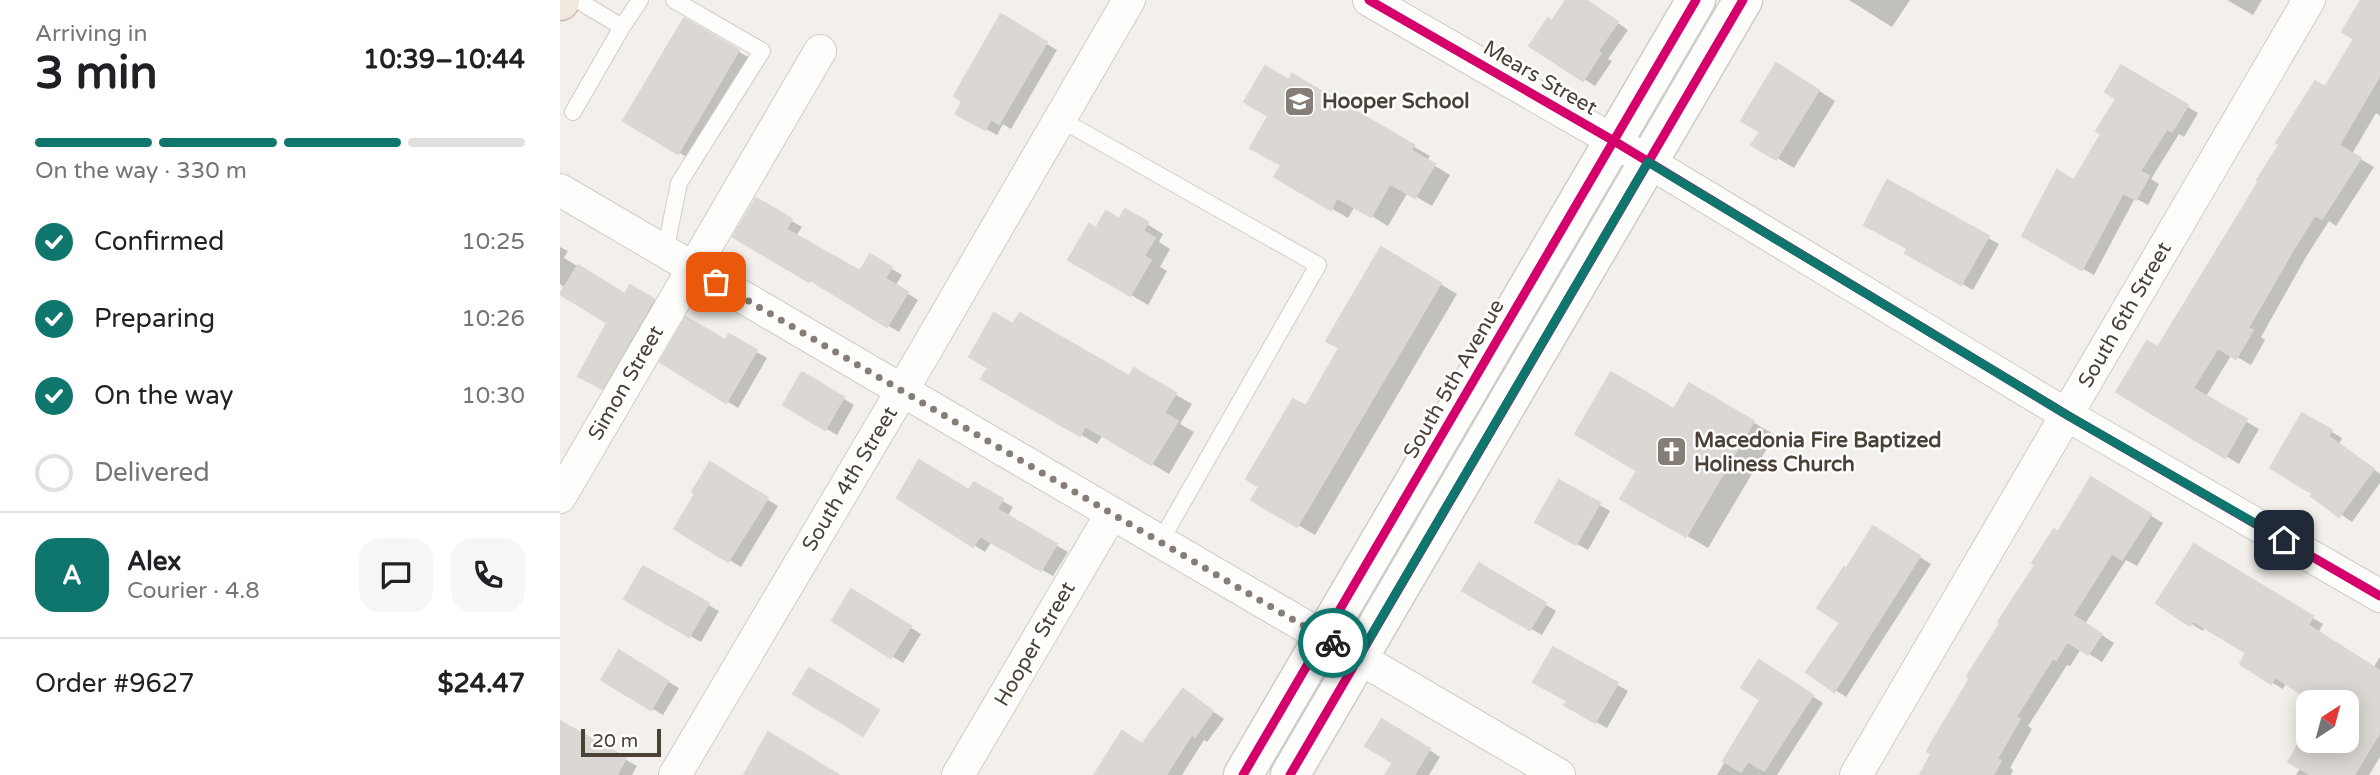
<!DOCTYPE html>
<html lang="en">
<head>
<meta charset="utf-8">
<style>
	:root { --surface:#fff; --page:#f6f6f6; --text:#202124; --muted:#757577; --line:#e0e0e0; --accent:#0f766e }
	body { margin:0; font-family:"Varela Round",sans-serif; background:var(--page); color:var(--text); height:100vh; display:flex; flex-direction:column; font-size:26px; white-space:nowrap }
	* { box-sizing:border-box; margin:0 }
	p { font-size:23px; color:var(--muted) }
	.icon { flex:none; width:38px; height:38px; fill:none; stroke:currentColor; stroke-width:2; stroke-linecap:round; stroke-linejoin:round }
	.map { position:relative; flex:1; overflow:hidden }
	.details { display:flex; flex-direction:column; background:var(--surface); width:560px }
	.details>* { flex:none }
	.needle { width:46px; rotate:36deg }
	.fabs { position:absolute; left:1736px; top:690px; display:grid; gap:14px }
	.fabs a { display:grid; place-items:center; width:63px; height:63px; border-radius:14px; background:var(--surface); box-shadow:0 4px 18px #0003; font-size:35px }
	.scale { position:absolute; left:21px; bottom:18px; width:80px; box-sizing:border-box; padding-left:7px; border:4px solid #4b4137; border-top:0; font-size:19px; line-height:24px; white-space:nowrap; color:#4b4137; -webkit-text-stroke:5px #fff; paint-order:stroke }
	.pin { position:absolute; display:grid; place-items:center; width:60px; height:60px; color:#fff; margin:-30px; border-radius:14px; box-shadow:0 4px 10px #0006 }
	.courier { position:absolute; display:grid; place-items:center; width:70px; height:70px; margin:-35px; border:5px solid #0f766e; border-radius:50%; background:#fff; color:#222; box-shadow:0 2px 9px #0007 }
	.overview em { font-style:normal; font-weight:800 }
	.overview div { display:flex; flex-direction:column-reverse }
	.overview { display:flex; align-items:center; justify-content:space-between; height:119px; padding:0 35px }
	h1 { font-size:46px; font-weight:800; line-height:52px }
	.bar { display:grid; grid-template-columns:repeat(4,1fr); gap:10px 7px; align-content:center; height:84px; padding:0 35px }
	.bar i { height:9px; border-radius:5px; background:var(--line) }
	.bar .current { background:var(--accent) }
	.bar p { grid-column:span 4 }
	.line { display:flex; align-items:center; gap:18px; padding:0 35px; border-top:2px solid var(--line) }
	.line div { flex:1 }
	.round { display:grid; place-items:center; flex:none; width:74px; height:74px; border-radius:21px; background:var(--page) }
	ol { padding:0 35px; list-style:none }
	li { display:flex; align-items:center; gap:21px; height:77px }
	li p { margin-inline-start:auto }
	li .icon { padding:7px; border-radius:50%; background:var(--accent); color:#fff; stroke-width:4 }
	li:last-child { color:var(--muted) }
	li i { width:38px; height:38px; border:4px solid var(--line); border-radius:50% }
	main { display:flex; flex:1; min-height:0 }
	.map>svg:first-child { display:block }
</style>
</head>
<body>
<main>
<section class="details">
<div class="overview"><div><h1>3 min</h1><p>Arriving in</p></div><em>10:39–10:44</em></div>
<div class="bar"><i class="current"></i><i class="current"></i><i class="current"></i><i></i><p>On the way · 330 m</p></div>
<ol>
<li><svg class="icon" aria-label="check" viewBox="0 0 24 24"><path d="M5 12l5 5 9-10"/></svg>Confirmed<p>10:25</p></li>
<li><svg class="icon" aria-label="check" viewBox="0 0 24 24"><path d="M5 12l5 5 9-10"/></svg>Preparing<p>10:26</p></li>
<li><svg class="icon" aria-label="check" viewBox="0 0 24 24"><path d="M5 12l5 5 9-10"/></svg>On the way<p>10:30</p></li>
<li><i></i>Delivered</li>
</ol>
<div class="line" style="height:126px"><b class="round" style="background:var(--accent);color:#fff">A</b><div><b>Alex</b><p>Courier · 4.8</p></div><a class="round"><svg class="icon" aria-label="chat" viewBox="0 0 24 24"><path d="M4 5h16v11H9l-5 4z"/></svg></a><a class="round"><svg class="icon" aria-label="phone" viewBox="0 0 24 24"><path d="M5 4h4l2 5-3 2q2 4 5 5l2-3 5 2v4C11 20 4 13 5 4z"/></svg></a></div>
<div class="line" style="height:91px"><div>Order #9627</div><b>$24.47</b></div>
</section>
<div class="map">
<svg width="1820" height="775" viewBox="0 0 1820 775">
	<rect width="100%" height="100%" fill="#f3f0ec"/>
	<path fill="#0003" d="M1008 0H1025L1068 30 1048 59 1052 61 1035 86 972 46 993 23Z
		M1289 0H1350L1332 27Z
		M1667 0H1702L1693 15Z
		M1803 0H1820V116L1816 113 1792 154 1814 167 1776 226 1769 221 1746 257 1701 337 1705 340 1691 365 1672 354 1645 398 1699 429 1679 464 1559 392 1599 350 1766 89 1796 39Z
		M441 17 497 50 451 129 443 124 437 135 398 113Z
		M124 20 195 61 135 162 65 120Z
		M1562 68 1638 113 1624 137 1619 134 1591 179 1599 184 1588 205 1575 198 1534 275 1464 235 1515 182 1543 133 1559 98Z
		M1234 75 1275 101 1234 168 1194 144Z
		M730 82 750 87 870 156 867 161 890 175 872 206 848 192 828 226 795 206 788 218 716 176 723 165Z
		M1328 182 1439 244 1413 290 1347 252 1349 248Z
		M196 200 242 227 236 236 300 274 322 263 342 275 335 286 358 300 339 332 175 236Z
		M566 211 603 234 599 242 610 249 600 267 607 271 588 305 511 259 537 230 560 221Z
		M0 247 8 251 4 258 66 296 71 287 104 306 53 394 21 375 49 323 0 284Z
		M822 249 897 294 755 535 693 499 773 363Z
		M169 336 207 358 178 408 102 361 166 342Z
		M574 371 632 404 620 424 634 432 609 474 543 435 537 444 424 379H570Z
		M243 374 294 405 277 435 225 404Z
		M1130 386 1215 435 1148 548 1063 498Z
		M1743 415 1782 438 1779 444 1820 474V483L1792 522 1754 496Z
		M151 465 218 506 181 567 116 528 138 493Z
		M1532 480 1603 523 1577 566 1566 560 1525 624 1554 643 1542 662 1521 649 1510 666 1507 665 1468 726 1472 729 1450 768 1453 770 1451 775H1362Z
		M1000 482 1050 511 1028 550 977 522Z
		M425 491 453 507 447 517 508 552 493 576 432 541 425 552 414 545Z
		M1313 528 1371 564 1286 697 1275 690 1287 571Z
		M1634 547 1763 624 1758 633 1813 668 1820 657V757L1809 775H1736L1741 767 1731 761 1748 732V740H1787V702L1727 682 1723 689 1711 682 1689 653 1645 626 1643 631 1598 603Z
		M919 566 996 611 982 635 904 590Z
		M84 569 159 611 141 642 66 599Z
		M292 592 361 634 343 663 274 621Z
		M994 649 1068 691 1047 728 1006 705 1009 700Z
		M60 653 119 688 103 715 43 680Z
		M1211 669 1263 703 1217 775H1157L1202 700Z
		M623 691 664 719 647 742 644 740 622 775H539L583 746Z
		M0 723 77 766 72 775H0Z
		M834 727 880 757 869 775H828L835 763Z"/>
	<path fill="#dbd8d3" stroke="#dbd7d2" stroke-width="2" d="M1006 0H1026L1058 22 1038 51 1041 53 1023 81 969 46 988 18 992 21Z
		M1801 0H1820V75L1779 145 1801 158 1762 219 1755 215 1733 250 1688 328 1693 330 1676 359 1658 348 1633 388 1687 419 1665 458 1556 392 1587 341 1598 347 1699 181 1697 180 1719 145 1716 143 1755 81 1765 87 1794 39 1782 32Z
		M441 14 487 42 439 124 431 119 425 130 396 114 402 101 394 96Z
		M124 18 179 50 118 154 63 121Z
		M1216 63 1259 90 1216 160 1191 145 1200 132 1181 121Z
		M1561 65 1628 105 1612 132 1607 129 1580 171 1589 176 1576 200 1563 193 1522 270 1462 236 1497 170 1514 180 1541 134 1536 131 1556 99 1545 92Z
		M705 66 729 80 732 74 854 145 851 150 875 164 855 198 830 184 811 217 777 198 771 210 714 177 721 165 690 148 708 116 684 102Z
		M1327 180 1429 236 1401 285 1345 253 1347 248 1304 225Z
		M196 198 232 219 226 229 300 271 310 254 332 267 325 278 348 292 327 327 250 280 249 282 173 237Z
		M565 209 588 222 583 231 595 238 584 256 591 260 570 296 508 260 529 224 536 228 546 211 559 219Z
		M821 247 881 283 737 527 691 500 699 487 686 479 733 399 746 406 771 362 779 348 766 341Z
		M18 265 65 294 70 285 94 299 42 389 18 376 47 323 0 294Z
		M434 313 453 324 460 313 569 376 574 368 616 393 604 413 618 421 591 465 525 426 520 436 421 379 428 368 409 357Z
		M126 317 165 340 169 334 197 350 166 403 100 362Z
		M242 372 284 397 265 430 223 405Z
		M1051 372 1114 409 1129 383 1194 421 1126 537 1060 499 1077 471 1015 434Z
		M1742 413 1772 430 1768 436 1814 469 1779 517 1751 496 1753 494 1710 468Z
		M359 460 409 490 414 482 443 499 437 509 497 544 481 571 420 536 413 547 337 498Z
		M150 462 208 498 168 562 114 529 135 494 132 492Z
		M1531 477 1591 514 1562 560 1552 553 1513 615 1542 634 1528 655 1507 642 1496 660 1493 658 1456 717 1460 719 1437 759 1441 761 1433 775H1360L1371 754 1367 751 1410 678 1407 676 1440 624 1438 622 1475 565 1472 563 1494 529 1498 532Z
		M999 480 1040 503 1016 545 975 522Z
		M1313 526 1360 556 1274 692 1246 672 1280 623 1257 608 1284 567 1286 569Z
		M1634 544 1753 616 1748 625 1820 671V732L1794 775H1751L1728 762 1748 728V740H1787V702H1754L1715 677 1711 684 1680 664 1686 653 1633 621 1630 626 1596 603Z
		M919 563 986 603 970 630 902 591Z
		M83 566 149 603 129 637 64 599Z
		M291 589 351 626 331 658 272 621Z
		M993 647 1058 683 1035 723 1004 705 1007 701 973 682Z
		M59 650 108 681 91 710 41 680Z
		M1199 660 1253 695 1204 771 1188 761 1181 772 1163 761 1200 700 1181 688Z
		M249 668 319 710 303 736 233 694Z
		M623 689 653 711 635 737 632 734 606 775H534L562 731 582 744Z
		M822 719 870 749 854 775H825L833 763 805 746Z
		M0 721 66 758 57 775H0Z
		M208 732 279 775H184Z"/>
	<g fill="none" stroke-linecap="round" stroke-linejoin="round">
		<defs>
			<path id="service" d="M17 0 62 27 80 0
				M13 112 62 27
				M500 119 758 265 600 542
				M105 252 119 183 202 51 114 0"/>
			<path id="minor" d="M809 0 1054 141 1507 415 1820 596
				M0 190 999 775
				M0 497 260 51
				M115 775 342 391 569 0
				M398 775 552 513
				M1296 775 1749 0"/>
			<path id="tertiary" d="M683 775 1136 0
				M730 775 1183 0"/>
			<path id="trunk" d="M0 1V0"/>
		</defs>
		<use href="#service" stroke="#d0ccc8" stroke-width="18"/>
		<use href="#minor" stroke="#d0ccc8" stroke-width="34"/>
		<use href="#tertiary" stroke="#d0ccc8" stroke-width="41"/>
		<use href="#trunk" stroke="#cdbba6" stroke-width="41"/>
		<use href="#service" stroke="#fdfdfc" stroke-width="16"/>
		<use href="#minor" stroke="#fdfdfc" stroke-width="32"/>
		<use href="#tertiary" stroke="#fdfdfc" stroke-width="38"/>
		<use href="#trunk" stroke="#f0e9df" stroke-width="38"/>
		<defs>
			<path id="cycleway" d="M809 0 1054 141 1507 415 1820 596
				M683 775 1136 0
				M730 775 1183 0"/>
		</defs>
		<use href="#cycleway" stroke="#fff" stroke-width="13"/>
		<use href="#cycleway" stroke="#d6006c" stroke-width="9"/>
	</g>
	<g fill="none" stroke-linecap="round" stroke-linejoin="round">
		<path stroke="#867e76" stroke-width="7" stroke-dasharray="0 12.6" d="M156 282 773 643"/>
		<path stroke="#0f766e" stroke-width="9" d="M773 643 798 658 1088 162 1507 415 1724 540"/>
	</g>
	<defs>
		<symbol id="school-square" viewBox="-11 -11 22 22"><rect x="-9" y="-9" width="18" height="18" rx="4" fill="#867e76" stroke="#fff"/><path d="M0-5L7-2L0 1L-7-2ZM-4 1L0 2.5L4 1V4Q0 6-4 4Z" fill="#fff"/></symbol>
		<symbol id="church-square" viewBox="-11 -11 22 22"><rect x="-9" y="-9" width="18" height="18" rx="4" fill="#867e76" stroke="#fff"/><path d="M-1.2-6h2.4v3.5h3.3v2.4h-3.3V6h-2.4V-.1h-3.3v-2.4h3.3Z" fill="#fff"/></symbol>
	</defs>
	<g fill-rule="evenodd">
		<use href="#school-square" x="722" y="84" width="35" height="35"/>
		<use href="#church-square" x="1094" y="434" width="35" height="35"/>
	</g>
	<g text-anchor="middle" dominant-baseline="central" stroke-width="5" stroke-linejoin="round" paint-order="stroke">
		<g font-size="21" fill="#4b4137" stroke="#fff">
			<text transform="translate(980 78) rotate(30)">Mears Street</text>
			<text transform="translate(1565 315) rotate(-60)">South 6th Street</text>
			<text transform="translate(894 379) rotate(-60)">South 5th Avenue</text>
			<text transform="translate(66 383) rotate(-60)">Simon Street</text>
			<text transform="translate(290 479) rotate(-59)">South 4th Street</text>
			<text transform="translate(475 644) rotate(-60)">Hooper Street</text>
		</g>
		<g font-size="21" font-weight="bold" fill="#4b4137" stroke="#fff" text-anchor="start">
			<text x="762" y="101">Hooper School</text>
			<text x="1134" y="440">Macedonia Fire Baptized<tspan x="1134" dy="24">Holiness Church</tspan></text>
		</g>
	</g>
</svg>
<div class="fabs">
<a><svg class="needle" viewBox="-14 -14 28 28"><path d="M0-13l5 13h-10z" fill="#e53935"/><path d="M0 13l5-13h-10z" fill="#757577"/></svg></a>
</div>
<div class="scale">20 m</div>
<div class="pin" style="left:156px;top:282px;background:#ea580c"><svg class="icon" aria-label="bag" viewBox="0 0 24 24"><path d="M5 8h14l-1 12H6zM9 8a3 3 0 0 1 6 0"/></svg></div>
<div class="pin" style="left:1724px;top:540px;background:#1f2937"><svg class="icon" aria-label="home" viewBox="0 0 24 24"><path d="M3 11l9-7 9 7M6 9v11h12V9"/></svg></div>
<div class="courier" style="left:773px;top:643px"><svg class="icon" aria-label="bike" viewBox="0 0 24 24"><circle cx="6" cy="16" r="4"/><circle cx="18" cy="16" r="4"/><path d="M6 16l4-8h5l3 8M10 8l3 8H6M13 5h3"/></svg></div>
</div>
</main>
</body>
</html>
